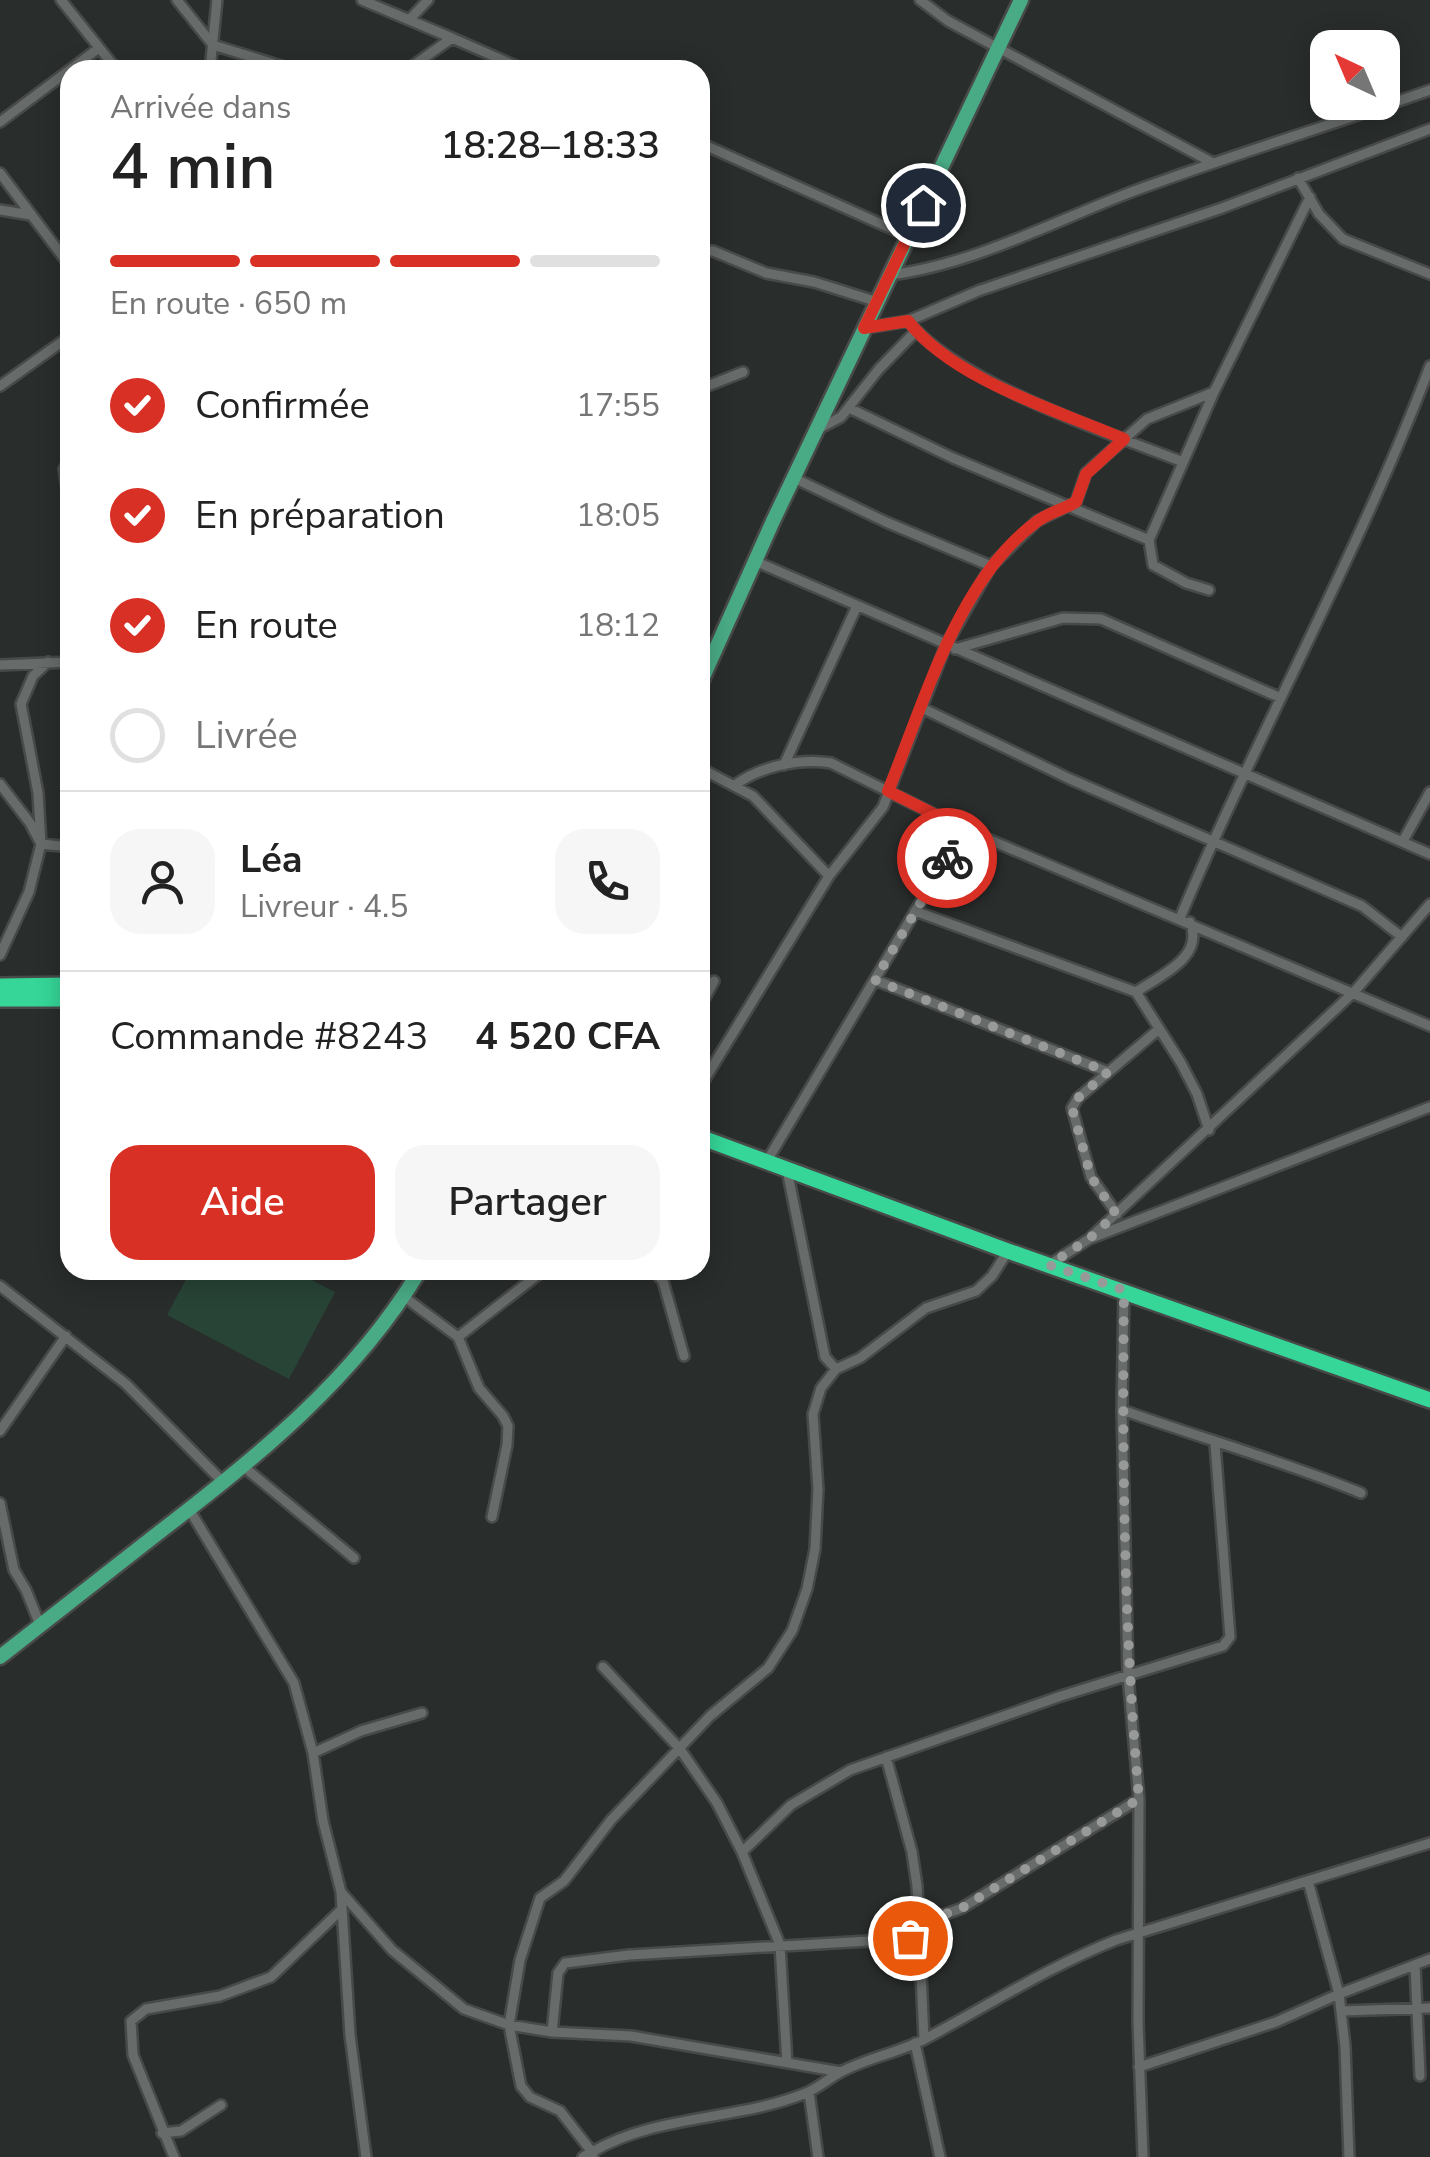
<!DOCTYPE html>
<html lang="fr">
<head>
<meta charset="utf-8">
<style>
	:root { --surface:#fff; --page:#f6f6f6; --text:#222; --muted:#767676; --line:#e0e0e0; --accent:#d93025 }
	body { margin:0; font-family:"Nunito Sans",sans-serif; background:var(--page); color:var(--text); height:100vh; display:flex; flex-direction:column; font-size:38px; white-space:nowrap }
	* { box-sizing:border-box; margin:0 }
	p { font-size:32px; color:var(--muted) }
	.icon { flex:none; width:55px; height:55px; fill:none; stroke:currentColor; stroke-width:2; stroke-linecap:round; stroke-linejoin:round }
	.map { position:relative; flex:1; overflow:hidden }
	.side { position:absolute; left:60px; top:60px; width:650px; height:1220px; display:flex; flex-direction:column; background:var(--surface); border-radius:30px; box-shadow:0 5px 25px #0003 }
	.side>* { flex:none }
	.needle { width:65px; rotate:316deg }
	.tools { position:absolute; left:1310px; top:30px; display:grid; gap:20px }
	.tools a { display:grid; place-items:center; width:90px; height:90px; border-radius:20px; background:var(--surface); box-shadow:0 5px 25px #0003; font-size:50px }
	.pin { position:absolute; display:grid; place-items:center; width:85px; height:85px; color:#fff; margin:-42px; border:5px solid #fff; border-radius:50%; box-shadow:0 2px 10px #0007 }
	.courier { position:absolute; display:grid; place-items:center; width:100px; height:100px; margin:-50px; border:8px solid #d93025; border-radius:50%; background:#fff; color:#222; box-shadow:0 2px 12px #0007 }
	.head em { font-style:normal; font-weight:600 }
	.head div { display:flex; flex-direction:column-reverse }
	.head { display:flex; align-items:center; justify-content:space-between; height:170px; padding:0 50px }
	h1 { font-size:65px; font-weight:600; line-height:75px }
	.bar { display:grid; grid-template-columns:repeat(4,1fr); gap:15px 10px; align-content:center; height:120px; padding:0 50px }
	.bar i { height:12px; border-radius:8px; background:var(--line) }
	.bar .active { background:var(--accent) }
	.bar p { grid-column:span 4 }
	.line { display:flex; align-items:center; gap:25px; padding:0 50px; border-top:2px solid var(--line) }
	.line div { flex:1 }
	.round { display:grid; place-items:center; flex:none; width:105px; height:105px; border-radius:30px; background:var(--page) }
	ol { padding:0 50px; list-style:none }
	li { display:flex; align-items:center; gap:30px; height:110px }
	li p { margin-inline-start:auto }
	li .icon { padding:10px; border-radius:50%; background:var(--accent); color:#fff; stroke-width:4 }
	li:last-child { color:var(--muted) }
	li i { width:55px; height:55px; border:5px solid var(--line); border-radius:50% }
	.button { display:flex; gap:20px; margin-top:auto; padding:20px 50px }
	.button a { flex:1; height:115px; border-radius:30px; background:var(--accent); color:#fff; font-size:40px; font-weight:600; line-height:115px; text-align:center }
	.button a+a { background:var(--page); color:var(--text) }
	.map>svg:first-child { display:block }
</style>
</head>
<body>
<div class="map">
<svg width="1430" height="2157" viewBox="0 0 1430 2157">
	<rect width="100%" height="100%" fill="#292d2b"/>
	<path fill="#284437" d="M191 1270H292L335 1292 289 1379 167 1315Z"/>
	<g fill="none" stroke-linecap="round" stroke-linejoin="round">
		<defs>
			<path id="street" d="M61 0 117 70
				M177 0 213 45 294 70
				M362 0 452 38
				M920 0 948 21 1213 163
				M409 20 428 0
				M210 70 217 0
				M407 70 452 38 525 70
				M0 122 99 48
				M700 143 908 236
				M0 173 70 266
				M1298 178 1319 214 1343 239 1430 274
				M0 210 31 215
				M700 251H713L766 273 814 282 878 302
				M890 275C975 264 1054 221 1134 191 1232 155 1332 125 1430 90
				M908 321C956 382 1108 433 1183 462
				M865 328 908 321 978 291 1222 208 1430 129
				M0 386 70 336
				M700 389 743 372
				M849 408 953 458 1149 540
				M820 428 841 417 879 369 916 331
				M70 459 64 469 70 510
				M794 478 886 522 991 566
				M755 561 1430 854
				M1209 590 1186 583 1153 565 1149 540 1214 392 1310 197
				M700 646 715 652
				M955 649 1063 618 1101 619 1281 698
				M0 665 70 662
				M922 708 1070 779 1362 906 1402 937
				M784 765 856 608
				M700 768 753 796 829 876
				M0 784 30 823 41 844 70 847
				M735 785C761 766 800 758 831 763L964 829 1430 1026
				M1403 841 1430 792
				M915 911 1136 992 1181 1063 1197 1094 1209 1130
				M1180 918C1258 732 1358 555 1430 366
				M0 955 29 892 41 844 38 793 21 704 33 676 48 662
				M875 980 1108 1072
				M1136 992C1161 975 1205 957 1190 922
				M700 1007 714 981
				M700 1087 829 876 883 807 946 645 991 566 1037 521 1076 502 1086 473 1147 419 1214 392
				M767 1161 964 829
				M787 1170 825 1357 836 1369 860 1358 926 1308 976 1291 992 1276 1008 1251
				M1117 1214 1091 1177 1072 1108 1078 1098 1159 1029
				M1089 1239 1354 992 1430 904
				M1049 1265 1089 1239 1430 1107
				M653 1270 663 1281 684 1356
				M0 1286 126 1384 224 1483
				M1124 1290 1122 1410 1128 1676 1139 1799 1138 2022 1143 2157
				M403 1296 458 1337 544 1270
				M458 1337 479 1388 503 1416 508 1426 507 1445 492 1517
				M1122 1410C1201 1438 1283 1461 1361 1493
				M0 1431 66 1336
				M244 1467 354 1558
				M0 1503 14 1570 26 1590 40 1625
				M189 1509 294 1683 313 1753 323 1821 341 1892 392 1950 464 2009 509 2025 552 2032 631 2036 841 2072
				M603 1667 680 1749 717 1803 742 1852 780 1945 787 2063
				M313 1753 361 1731 422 1713
				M886 1757 912 1852 917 1886 924 2039
				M742 1852 791 1805 850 1770 1061 1696 1223 1646 1230 1637 1215 1444
				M341 1892 350 2035 366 2157
				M919 1924 962 1908 1139 1799
				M1415 1966 1420 2076
				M1342 2011 1430 2008
				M552 2032 558 1973 565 1963 629 1955 919 1938
				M915 2043 940 2157
				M1139 2067 1276 2022 1339 1994 1308 1881
				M809 2092 818 2157
				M162 2133 181 2131 221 2105
				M593 2156 592 2152C657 2114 737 2121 806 2093 818 2088 828 2079 839 2073 866 2058 898 2053 925 2039 989 2005 1048 1967 1116 1940L1430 1843
				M174 2157 133 2055 131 2021 146 2009 220 1996 271 1977 341 1910
				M583 2157 592 2152 560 2111 530 2097 521 2086 509 2025 520 1960 540 1898 564 1881 611 1820 710 1716 768 1668 792 1631 807 1589 815 1549 818 1489 813 1414 821 1388 836 1369
				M1349 2157 1345 2046 1339 1994 1430 1959"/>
			<path id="primary" d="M700 684 773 521 1021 0
				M0 1657C52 1616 104 1575 157 1534 256 1458 355 1379 420 1270"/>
			<path id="highway" d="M0 986 70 985
				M0 999H70
				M700 1137 1008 1251 1430 1400"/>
		</defs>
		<use href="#street" stroke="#484a49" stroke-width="14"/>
		<use href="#primary" stroke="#484a49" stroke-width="19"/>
		<use href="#highway" stroke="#484a49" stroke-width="20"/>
		<use href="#street" stroke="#676b69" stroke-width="9"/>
		<use href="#primary" stroke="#49ab85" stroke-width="14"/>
		<use href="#highway" stroke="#35d698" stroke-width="15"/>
	</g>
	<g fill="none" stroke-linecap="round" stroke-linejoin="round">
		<path stroke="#979a98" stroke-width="10" stroke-dasharray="0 18" d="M910 1938H920L919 1924 962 1908 1139 1799C1124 1630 1122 1460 1124 1290L1049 1265 1089 1239 1116 1214 1091 1177 1072 1108 1078 1098 1108 1072 875 980 947 858"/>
		<path stroke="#d93025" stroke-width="12" d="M923 205 864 328 908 321C954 380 1056 410 1124 439L1086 474 1076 502C1062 510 1047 513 1035 523 957 581 924 704 888 791L964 829 947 858"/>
	</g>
</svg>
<div class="tools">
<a><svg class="needle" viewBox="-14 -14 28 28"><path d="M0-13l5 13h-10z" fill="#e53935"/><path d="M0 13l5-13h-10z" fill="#767676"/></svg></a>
</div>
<div class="pin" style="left:910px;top:1938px;background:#ea580c"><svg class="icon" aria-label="bag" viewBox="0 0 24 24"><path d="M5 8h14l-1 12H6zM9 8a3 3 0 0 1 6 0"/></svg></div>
<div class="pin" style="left:923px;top:205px;background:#1f2937"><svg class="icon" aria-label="home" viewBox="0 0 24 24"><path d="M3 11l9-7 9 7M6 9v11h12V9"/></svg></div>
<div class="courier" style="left:947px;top:858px"><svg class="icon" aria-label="bike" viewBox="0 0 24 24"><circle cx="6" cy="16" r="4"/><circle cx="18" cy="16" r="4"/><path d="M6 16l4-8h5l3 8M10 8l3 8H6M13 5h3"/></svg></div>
<section class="side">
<div class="head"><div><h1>4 min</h1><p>Arrivée dans</p></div><em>18:28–18:33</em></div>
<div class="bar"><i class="active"></i><i class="active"></i><i class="active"></i><i></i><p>En route · 650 m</p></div>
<ol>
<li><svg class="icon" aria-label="check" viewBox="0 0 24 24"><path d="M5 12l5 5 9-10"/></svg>Confirmée<p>17:55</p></li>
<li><svg class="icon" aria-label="check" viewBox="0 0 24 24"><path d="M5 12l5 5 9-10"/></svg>En préparation<p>18:05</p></li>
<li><svg class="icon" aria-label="check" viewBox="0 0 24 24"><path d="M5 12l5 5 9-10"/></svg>En route<p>18:12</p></li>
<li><i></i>Livrée</li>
</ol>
<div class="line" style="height:180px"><a class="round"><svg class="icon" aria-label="person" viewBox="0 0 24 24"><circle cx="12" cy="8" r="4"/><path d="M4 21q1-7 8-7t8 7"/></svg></a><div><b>Léa</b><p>Livreur · 4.5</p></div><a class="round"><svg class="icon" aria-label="phone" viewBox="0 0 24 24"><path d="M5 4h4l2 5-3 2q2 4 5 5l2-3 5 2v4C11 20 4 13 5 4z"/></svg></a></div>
<div class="line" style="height:130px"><div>Commande #8243</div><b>4 520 CFA</b></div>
<div class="button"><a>Aide</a><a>Partager</a></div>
</section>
</div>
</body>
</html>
